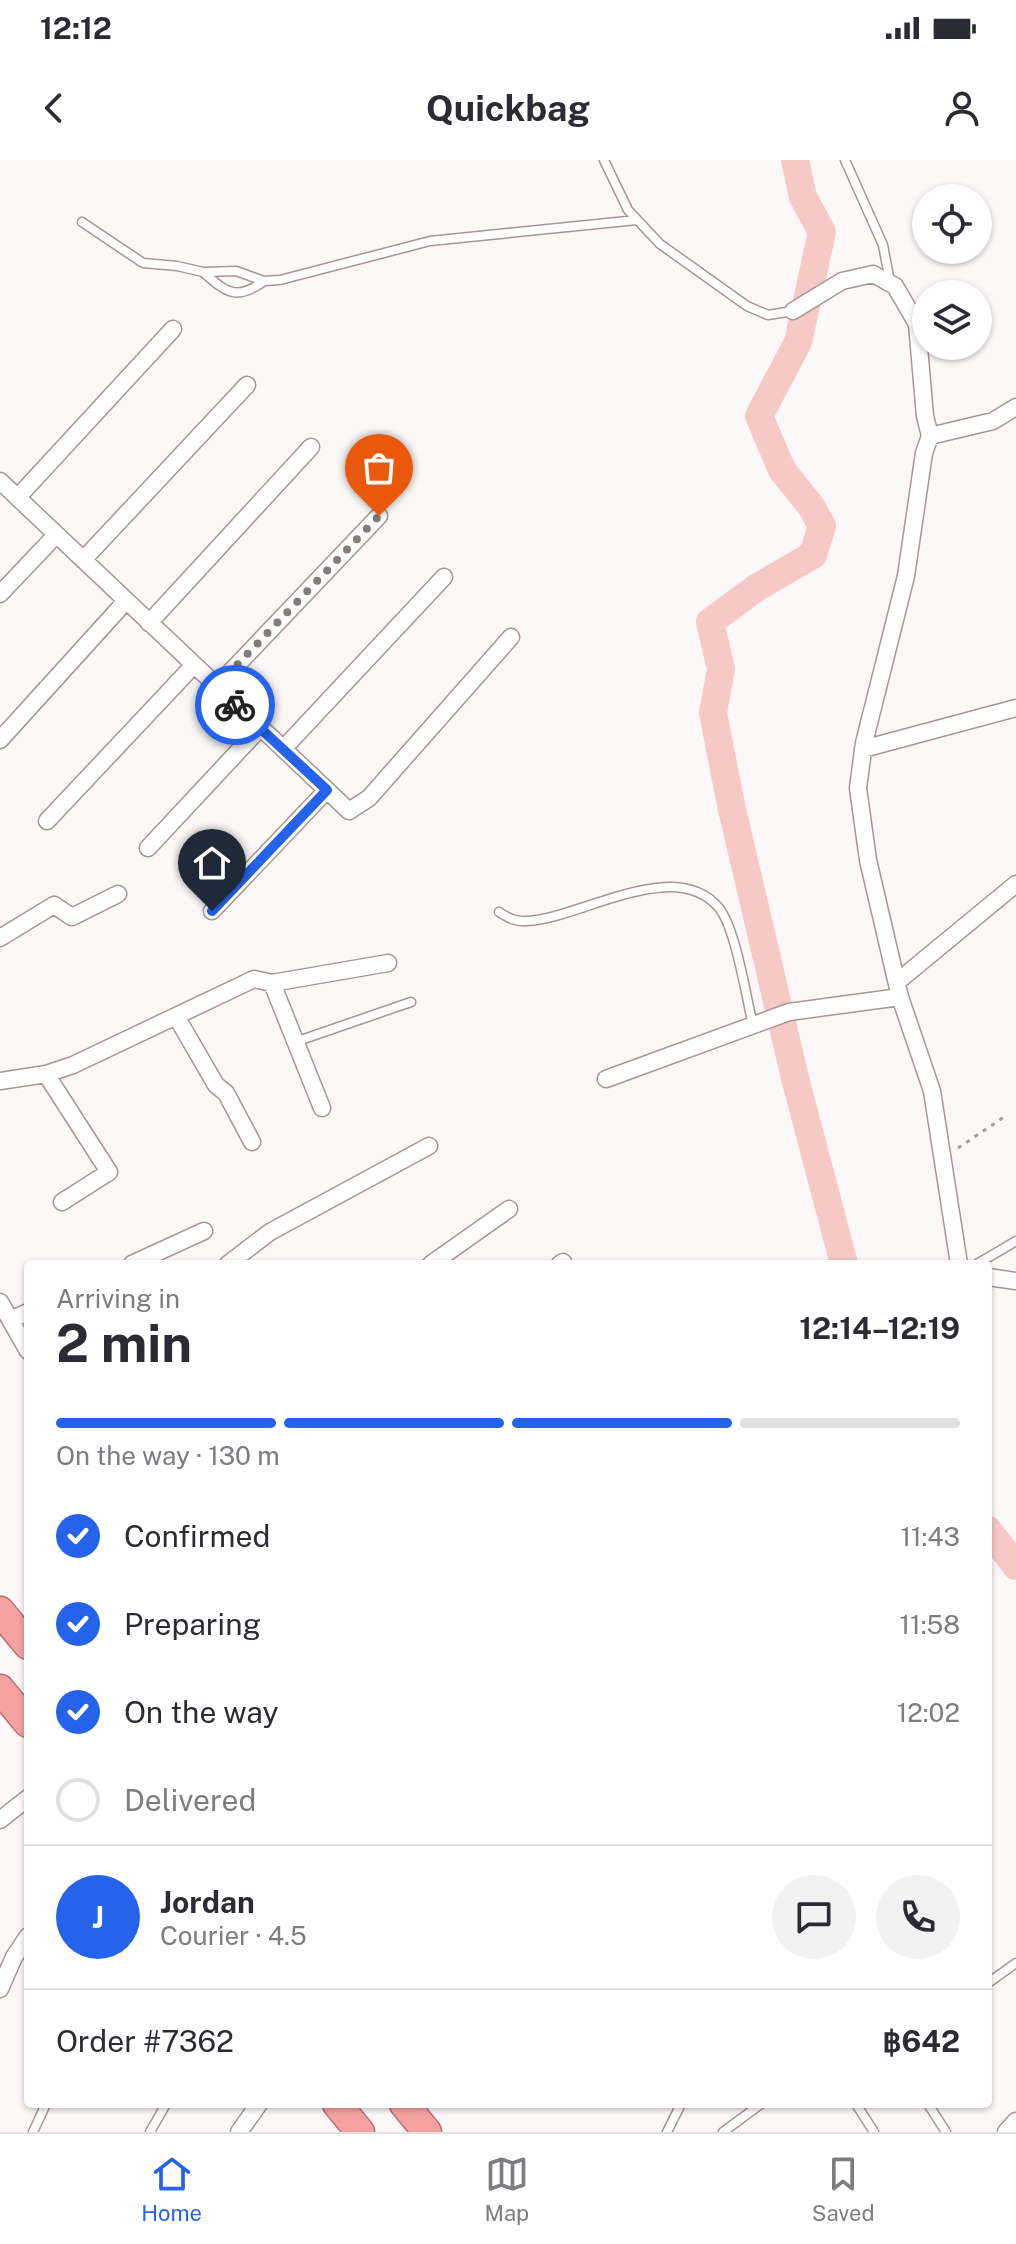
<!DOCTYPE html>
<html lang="en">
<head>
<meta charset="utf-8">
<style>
	:root { --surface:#fff; --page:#f2f2f3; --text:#2b2b33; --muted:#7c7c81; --line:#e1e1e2; --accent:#2563eb }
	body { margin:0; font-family:"Public Sans",sans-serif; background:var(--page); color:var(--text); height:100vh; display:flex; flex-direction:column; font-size:30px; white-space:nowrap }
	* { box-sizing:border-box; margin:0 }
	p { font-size:26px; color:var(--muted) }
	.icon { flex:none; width:44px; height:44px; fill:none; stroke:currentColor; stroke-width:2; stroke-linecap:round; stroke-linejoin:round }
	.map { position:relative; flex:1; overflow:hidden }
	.sheet { position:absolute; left:24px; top:1100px; width:968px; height:848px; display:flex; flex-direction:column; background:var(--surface); border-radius:8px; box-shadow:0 2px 6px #0004 }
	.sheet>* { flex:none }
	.fabs { position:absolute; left:912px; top:24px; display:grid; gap:16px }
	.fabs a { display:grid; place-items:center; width:80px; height:80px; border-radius:50%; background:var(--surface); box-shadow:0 2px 6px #0004; font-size:40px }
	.pin { position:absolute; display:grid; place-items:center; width:68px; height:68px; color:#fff; margin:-82px -34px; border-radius:50% 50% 50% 0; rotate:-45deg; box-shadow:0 0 8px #0007 }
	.pin .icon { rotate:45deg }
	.courier { position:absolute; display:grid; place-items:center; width:80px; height:80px; margin:-40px; border:6px solid #2563eb; border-radius:50%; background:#fff; color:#222; box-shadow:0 2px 10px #0007 }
	.summary em { font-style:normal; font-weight:700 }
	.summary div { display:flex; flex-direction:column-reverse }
	.summary { display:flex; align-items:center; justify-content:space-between; height:136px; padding:0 32px }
	h1 { font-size:52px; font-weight:700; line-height:60px }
	.bar { display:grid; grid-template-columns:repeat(4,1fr); gap:12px 8px; align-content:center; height:96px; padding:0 32px }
	.bar i { height:10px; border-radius:6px; background:var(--line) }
	.bar .selected { background:var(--accent) }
	.bar p { grid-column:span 4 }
	.line { display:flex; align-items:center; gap:20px; padding:0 32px; border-top:2px solid var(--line) }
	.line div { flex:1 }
	.round { display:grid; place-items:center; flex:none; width:84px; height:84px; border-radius:42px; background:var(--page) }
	ol { padding:0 32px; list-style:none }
	li { display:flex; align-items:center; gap:24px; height:88px }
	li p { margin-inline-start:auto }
	li .icon { padding:8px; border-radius:50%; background:var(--accent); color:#fff; stroke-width:4 }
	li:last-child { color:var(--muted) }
	li i { width:44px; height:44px; border:4px solid var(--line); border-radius:50% }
	.status { display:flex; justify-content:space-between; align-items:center; height:56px; padding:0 40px; background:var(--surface); direction:ltr }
	.status svg { height:22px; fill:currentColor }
	header { display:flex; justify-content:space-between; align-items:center; height:104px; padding:0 32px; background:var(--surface); font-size:36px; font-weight:700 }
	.tab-bar { display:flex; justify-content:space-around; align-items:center; height:112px; border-top:2px solid var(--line); background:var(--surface); font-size:22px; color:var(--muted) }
	.tab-bar a { display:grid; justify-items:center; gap:4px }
	.tab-bar .selected { color:var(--accent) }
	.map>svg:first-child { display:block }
</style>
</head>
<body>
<div class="status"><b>12:12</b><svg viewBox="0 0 49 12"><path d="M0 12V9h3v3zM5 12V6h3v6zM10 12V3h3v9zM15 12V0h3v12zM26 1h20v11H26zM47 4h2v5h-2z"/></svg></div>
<header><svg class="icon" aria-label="back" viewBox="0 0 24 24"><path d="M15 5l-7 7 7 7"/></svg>Quickbag<svg class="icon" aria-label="person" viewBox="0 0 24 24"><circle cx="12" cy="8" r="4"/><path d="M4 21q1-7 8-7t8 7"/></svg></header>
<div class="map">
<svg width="1016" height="1972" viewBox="0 0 1016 1972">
	<rect width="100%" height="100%" fill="#fcf8f8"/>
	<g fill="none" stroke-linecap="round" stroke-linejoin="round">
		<path stroke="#f6c9c7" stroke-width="28" d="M795 0 803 37 822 72 798 182 759 256 782 310 811 346 822 366 813 395 756 428 710 462 721 509 713 553 731 645 795 918 844 1104
			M988 1370 1016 1406"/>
		<defs>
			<path id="service" d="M604 0 628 50 660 84 747 146 768 155 793 151
				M845 0 883 85 890 122
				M82 62 143 103 177 106 203 112 236 111 264 121 280 120 430 81 637 60
				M204 113C227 133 237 141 264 121
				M499 752C508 758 516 762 527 761 580 759 675 695 719 748 736 769 746 837 753 865
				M295 882 411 842
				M977 1104 1016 1081
				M988 1823 1016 1803
				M856 1944 874 1972
				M928 1944 946 1972
				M33 1972 46 1944
				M150 1972 166 1944
				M667 1972 681 1944
				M723 1972 761 1944"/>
			<path id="minor" d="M793 151 842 121 873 114 895 126 917 164 925 256 930 276 924 293 906 416 864 583 858 628 868 700 900 837 932 931 959 1104
				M930 276 993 261 1016 247
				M0 321 349 651 369 638 511 477
				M18 337 173 169
				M83 400 247 225
				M0 434 56 375
				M149 463 311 287
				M216 527 379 356
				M0 580 126 441
				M283 589 444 417
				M863 589 1016 548
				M47 661 193 506
				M148 688 260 568
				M212 751 327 630
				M0 778 54 745 72 757 118 734
				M897 822 1016 724
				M272 823 388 803
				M176 856 216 925 226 933 252 982
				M46 914 109 1012 62 1042
				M606 919 789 852 900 837
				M0 921 46 914 73 905 254 819 272 823 322 948
				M132 1104 204 1071
				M228 1104 270 1072 429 986
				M431 1104 509 1049
				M560 1104 563 1102
				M988 1117 1016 1121
				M0 1142 28 1191
				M10 1160 28 1152
				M0 1660 28 1638
				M0 1829 14 1797 28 1776
				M239 1972 259 1944
				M1006 1972 1016 1961"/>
			<path id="trunk" d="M0 1451 28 1485
				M0 1529 28 1563
				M337 1944 360 1972
				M404 1944 427 1972"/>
		</defs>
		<use href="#service" stroke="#a89594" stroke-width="11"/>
		<use href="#minor" stroke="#a89594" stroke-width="19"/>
		<use href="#trunk" stroke="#b56e6d" stroke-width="31"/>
		<path stroke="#a29c9c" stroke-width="3" stroke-dasharray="4 6" stroke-linecap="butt" d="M958 988 1004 957"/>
		<use href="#service" stroke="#fff" stroke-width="8"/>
		<use href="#minor" stroke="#fff" stroke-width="16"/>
		<use href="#trunk" stroke="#f6a2a2" stroke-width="28"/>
	</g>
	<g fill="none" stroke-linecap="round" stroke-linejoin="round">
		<path stroke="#827c7b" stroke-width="8" stroke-dasharray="0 14.4" d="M235 545 216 527 379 356"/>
		<path stroke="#2563eb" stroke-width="10" d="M212 751 327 630 235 545"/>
	</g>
</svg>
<div class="fabs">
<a><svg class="icon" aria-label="locate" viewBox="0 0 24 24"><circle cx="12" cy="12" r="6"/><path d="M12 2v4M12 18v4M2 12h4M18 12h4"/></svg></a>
<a><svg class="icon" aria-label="layers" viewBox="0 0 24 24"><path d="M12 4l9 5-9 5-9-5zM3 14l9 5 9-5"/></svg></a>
</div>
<div class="pin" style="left:379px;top:356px;background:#ea580c"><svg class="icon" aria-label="bag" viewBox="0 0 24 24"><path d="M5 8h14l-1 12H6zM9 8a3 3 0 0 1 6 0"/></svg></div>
<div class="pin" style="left:212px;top:751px;background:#1f2937"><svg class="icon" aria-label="home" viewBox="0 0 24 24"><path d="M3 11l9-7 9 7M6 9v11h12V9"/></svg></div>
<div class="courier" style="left:235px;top:545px"><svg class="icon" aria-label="bike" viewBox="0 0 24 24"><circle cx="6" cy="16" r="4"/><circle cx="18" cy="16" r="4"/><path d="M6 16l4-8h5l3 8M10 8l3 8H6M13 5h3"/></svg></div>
<section class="sheet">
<div class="summary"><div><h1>2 min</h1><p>Arriving in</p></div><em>12:14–12:19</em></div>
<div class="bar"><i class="selected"></i><i class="selected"></i><i class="selected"></i><i></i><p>On the way · 130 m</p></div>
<ol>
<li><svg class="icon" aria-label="check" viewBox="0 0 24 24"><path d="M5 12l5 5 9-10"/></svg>Confirmed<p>11:43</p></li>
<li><svg class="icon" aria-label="check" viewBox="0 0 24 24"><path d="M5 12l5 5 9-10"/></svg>Preparing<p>11:58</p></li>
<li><svg class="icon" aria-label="check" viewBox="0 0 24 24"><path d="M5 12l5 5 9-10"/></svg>On the way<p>12:02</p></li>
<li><i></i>Delivered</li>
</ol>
<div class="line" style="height:144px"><b class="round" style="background:var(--accent);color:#fff">J</b><div><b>Jordan</b><p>Courier · 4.5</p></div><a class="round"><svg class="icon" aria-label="chat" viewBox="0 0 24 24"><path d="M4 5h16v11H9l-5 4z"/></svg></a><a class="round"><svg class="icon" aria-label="phone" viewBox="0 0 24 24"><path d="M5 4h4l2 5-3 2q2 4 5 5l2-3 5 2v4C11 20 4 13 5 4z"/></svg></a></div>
<div class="line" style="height:104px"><div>Order #7362</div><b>฿642</b></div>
</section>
</div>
<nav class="tab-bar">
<a class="selected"><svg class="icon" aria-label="home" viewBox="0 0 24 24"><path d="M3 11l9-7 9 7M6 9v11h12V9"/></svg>Home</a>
<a><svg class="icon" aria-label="map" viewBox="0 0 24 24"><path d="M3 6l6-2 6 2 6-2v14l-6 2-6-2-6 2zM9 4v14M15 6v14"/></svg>Map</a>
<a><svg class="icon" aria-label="saved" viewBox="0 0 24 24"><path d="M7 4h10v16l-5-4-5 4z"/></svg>Saved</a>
</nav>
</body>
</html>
